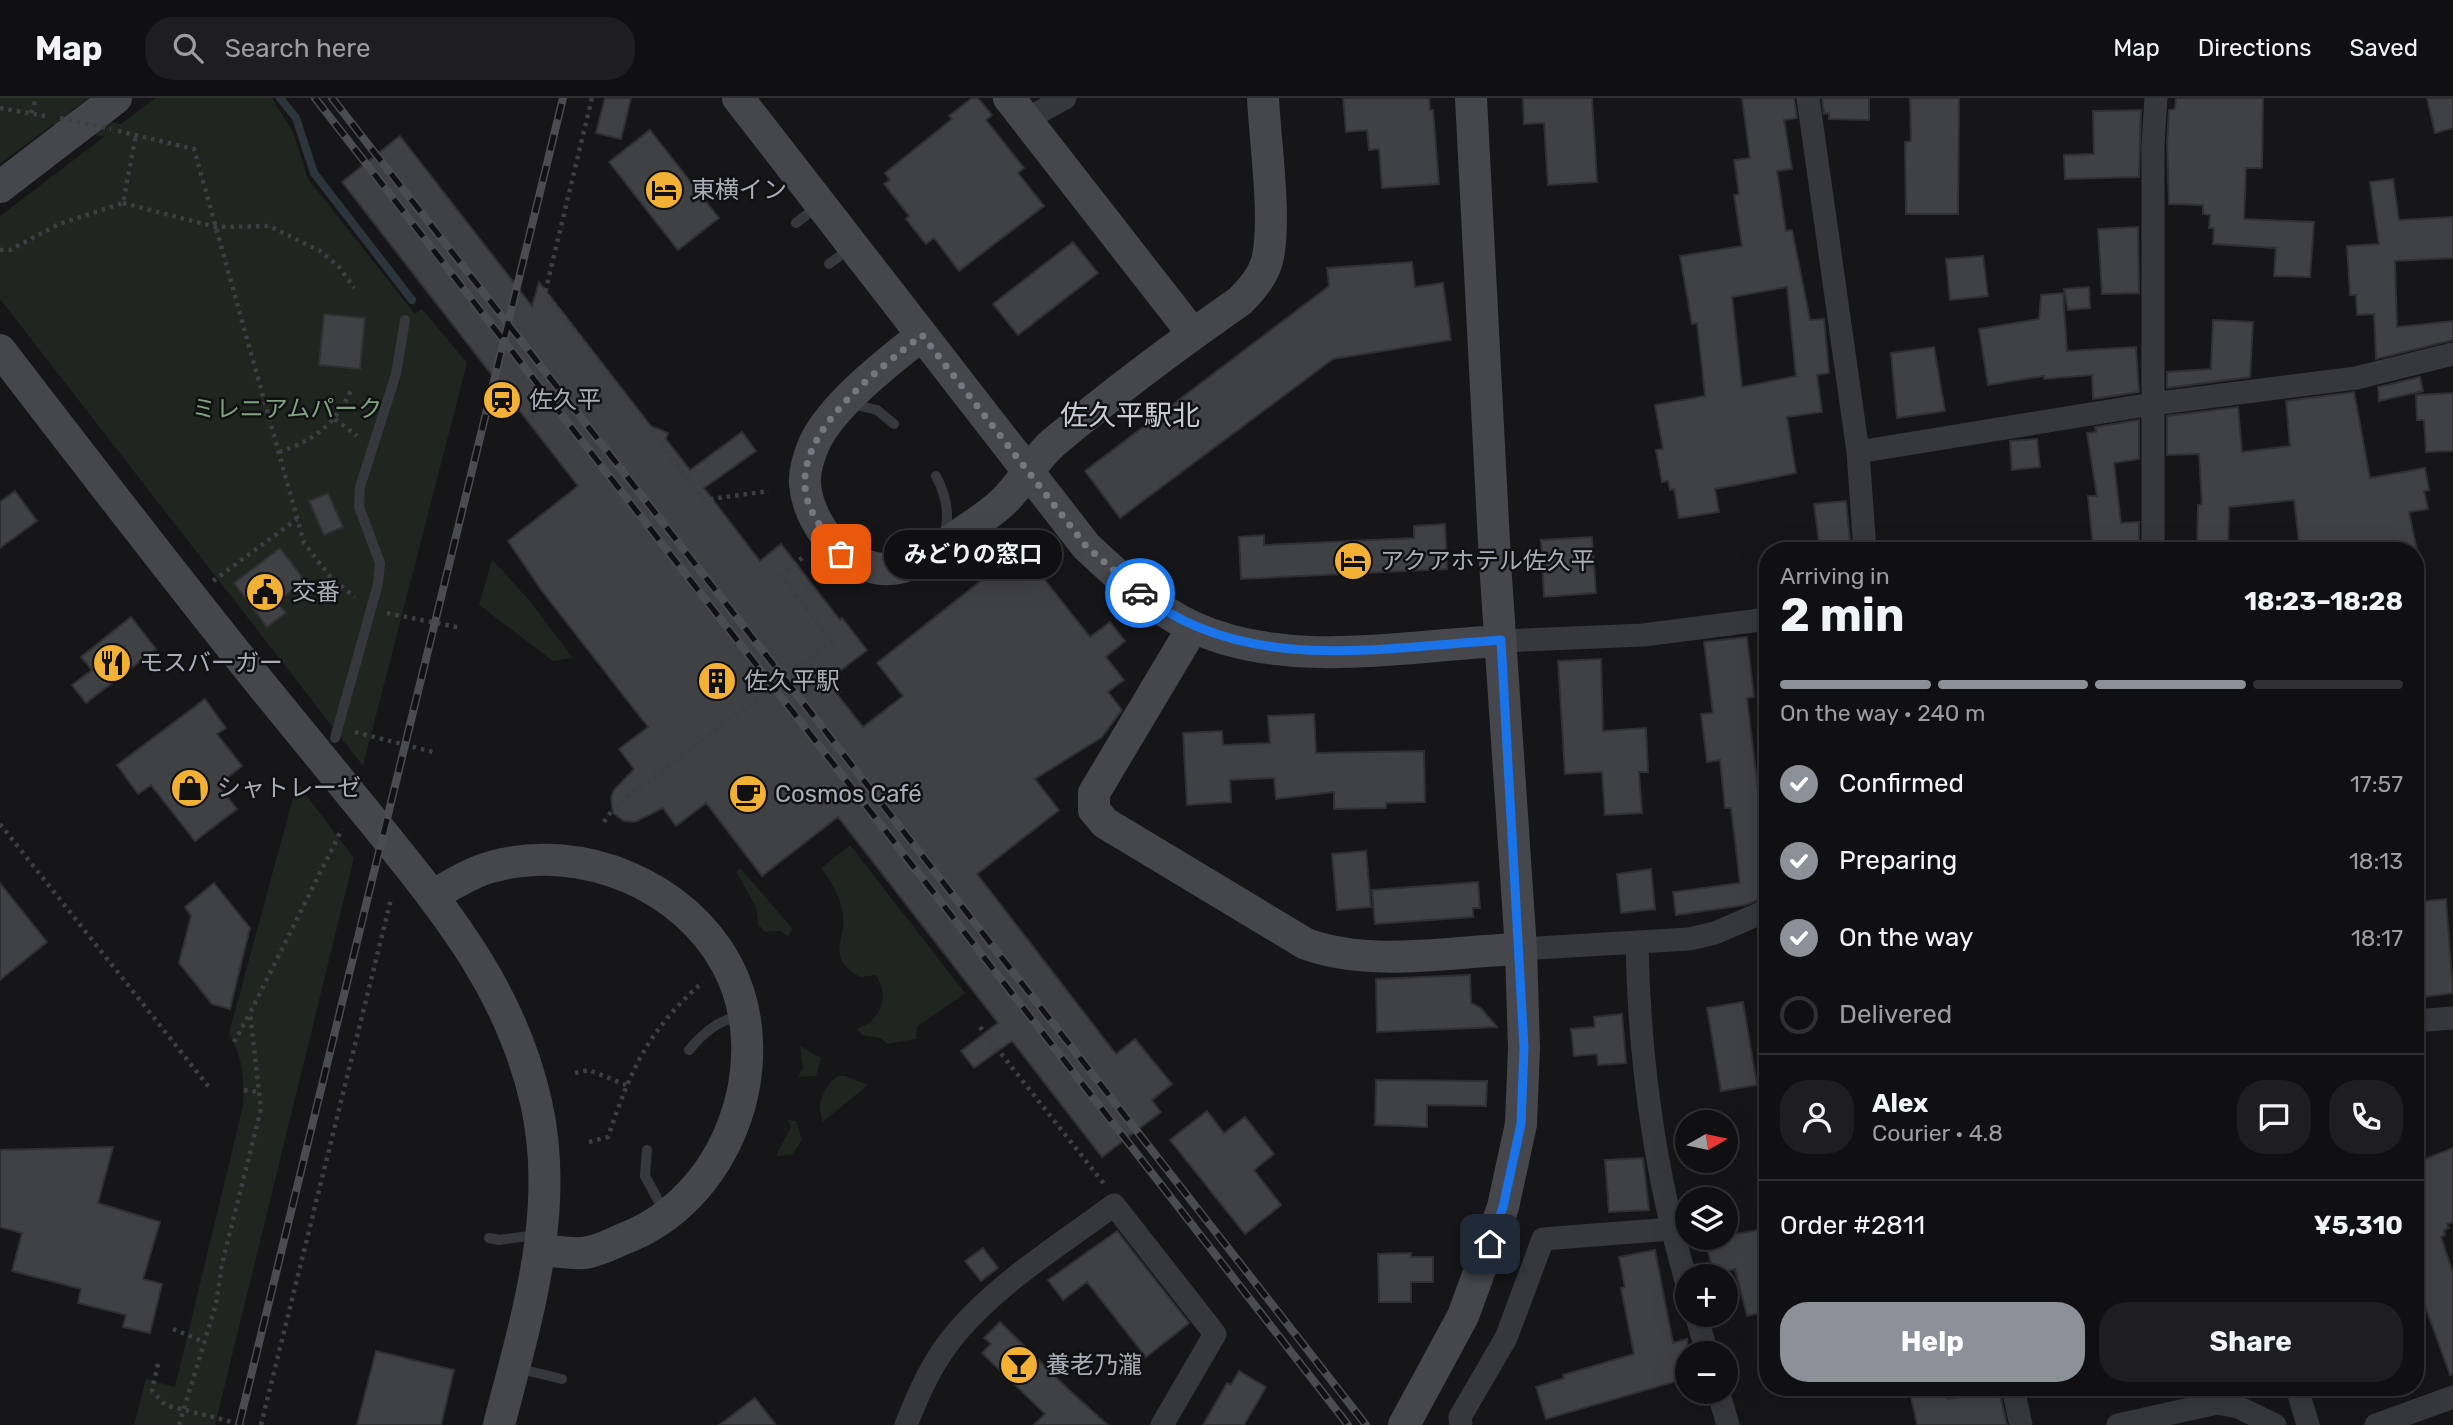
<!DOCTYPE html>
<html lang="en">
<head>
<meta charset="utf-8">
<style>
	:root { --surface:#101012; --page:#1e1e20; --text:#f1f3f6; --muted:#9c9d9f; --line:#303032; --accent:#8c9099 }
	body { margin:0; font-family:Rubik,"Noto Sans JP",sans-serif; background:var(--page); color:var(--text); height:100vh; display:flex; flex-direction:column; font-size:26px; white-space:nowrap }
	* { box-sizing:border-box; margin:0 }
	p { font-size:23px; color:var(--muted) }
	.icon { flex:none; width:38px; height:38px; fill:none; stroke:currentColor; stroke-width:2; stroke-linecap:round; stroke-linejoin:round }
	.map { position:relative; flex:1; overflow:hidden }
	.drawer { position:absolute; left:1759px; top:444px; width:665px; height:854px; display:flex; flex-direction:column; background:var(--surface); border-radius:28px; box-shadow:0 7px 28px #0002,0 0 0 2px var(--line) }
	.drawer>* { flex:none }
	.needle { width:46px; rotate:81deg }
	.fabs { position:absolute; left:1675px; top:1012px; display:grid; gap:14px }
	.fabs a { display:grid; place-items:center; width:63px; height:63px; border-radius:50%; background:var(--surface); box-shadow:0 7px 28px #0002,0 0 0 2px var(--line); font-size:35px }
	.pin { position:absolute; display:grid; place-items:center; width:60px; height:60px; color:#fff; margin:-30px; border-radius:14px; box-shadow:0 4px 10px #0006 }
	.courier { position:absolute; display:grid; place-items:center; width:70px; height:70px; margin:-35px; border:5px solid #1a73e8; border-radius:50%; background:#fff; color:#222; box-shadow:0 2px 9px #0007 }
	.bubble { position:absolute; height:49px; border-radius:24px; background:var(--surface); box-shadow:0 7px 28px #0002,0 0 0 2px var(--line); font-size:23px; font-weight:700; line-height:49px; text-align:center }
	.summary em { font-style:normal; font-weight:700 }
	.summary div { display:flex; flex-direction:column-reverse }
	.summary { display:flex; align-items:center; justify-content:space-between; height:119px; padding:0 21px }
	h1 { font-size:46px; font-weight:700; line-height:52px }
	.bar { display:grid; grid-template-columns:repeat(4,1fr); gap:10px 7px; align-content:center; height:84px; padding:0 21px }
	.bar i { height:9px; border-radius:5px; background:var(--line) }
	.bar .selected { background:var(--accent) }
	.bar p { grid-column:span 4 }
	.line { display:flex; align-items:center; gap:18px; padding:0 21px; border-top:2px solid var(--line) }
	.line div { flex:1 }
	.round { display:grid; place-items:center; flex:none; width:74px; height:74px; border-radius:28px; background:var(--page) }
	ol { padding:0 21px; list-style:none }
	li { display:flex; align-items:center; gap:21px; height:77px }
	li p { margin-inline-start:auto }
	li .icon { padding:7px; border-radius:50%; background:var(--accent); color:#fff; stroke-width:4 }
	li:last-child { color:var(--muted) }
	li i { width:38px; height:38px; border:4px solid var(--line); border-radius:50% }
	.cta { display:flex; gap:14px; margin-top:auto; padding:14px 21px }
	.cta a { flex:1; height:80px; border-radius:28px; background:var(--accent); color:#fff; font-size:28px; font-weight:700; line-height:80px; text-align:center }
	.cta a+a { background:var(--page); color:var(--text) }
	header { display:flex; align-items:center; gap:42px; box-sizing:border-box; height:98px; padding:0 35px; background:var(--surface); border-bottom:2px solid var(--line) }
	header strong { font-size:33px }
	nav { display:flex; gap:38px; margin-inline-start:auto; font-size:24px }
	.search { width:490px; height:63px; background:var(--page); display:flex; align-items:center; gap:18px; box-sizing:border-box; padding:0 24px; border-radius:28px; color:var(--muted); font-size:26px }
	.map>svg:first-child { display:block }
</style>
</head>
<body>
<header>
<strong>Map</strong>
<div class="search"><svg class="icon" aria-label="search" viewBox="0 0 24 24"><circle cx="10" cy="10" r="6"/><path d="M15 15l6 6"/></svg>Search here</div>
<nav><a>Map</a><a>Directions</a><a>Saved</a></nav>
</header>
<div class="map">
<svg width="2453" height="1327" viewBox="0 0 2453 1327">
	<rect width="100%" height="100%" fill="#161618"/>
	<path fill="#1e261f" d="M0 0H88L70 14 121 26 156 0H272L294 36 308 81 415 216 422 211 467 265 363 668 0 201V118L104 39 52 27 0 66Z
		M492 461 529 502 573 560 553 563 479 507Z
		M297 685 354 760 215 1327H134L146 1281 175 1289 243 1008C245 981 242 958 229 935Z
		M850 747 965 895 917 929 916 941 887 946 881 940 862 937 857 931C881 922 890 900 876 877L860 879C824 858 847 842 843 815 840 798 831 783 821 770Z
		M740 770 793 831 788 838 780 833 765 834 758 826 756 809 736 774Z
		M800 948 821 960 816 978 797 979 803 971Z
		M838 978H845L868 987 823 1024C815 1008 824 988 838 978Z
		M788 1022 796 1023 802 1042 792 1057 776 1058 791 1029Z"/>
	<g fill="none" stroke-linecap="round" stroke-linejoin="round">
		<path stroke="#2c353c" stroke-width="8" d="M280 0 296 20 314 75 412 202"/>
	</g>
	<path fill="#404145" stroke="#303034" stroke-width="2" fill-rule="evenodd" d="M605 0H631L621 41 596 35Z
		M972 0H978L992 17 986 22 1024 70 1018 75 1044 108 959 173 934 140 926 146 906 121 909 118 884 86 890 82 885 75 952 21 949 18Z
		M1343 0H1429L1430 12H1433L1439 86 1382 90 1379 51 1369 52 1367 32 1346 34Z
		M1523 0H1592L1597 84 1548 87 1544 25 1524 26Z
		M1742 0H1794L1797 20 1784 22 1792 71 1777 73 1786 133 1792 132 1810 222 1824 221 1829 275 1817 277 1822 314 1787 319 1796 375 1715 391 1719 414 1679 420 1674 391 1670 392 1668 383 1662 384 1656 352 1663 351 1655 307 1705 298 1697 225 1692 226 1680 158 1742 148 1734 97 1739 96 1734 62 1750 60ZM1787 189 1796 278 1742 289 1732 199Z
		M1822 0H1869V22L1829 21V15L1824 16Z
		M1910 0H1959L1958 116H1906L1905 44 1911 43Z
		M2176 0H2263L2262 70H2246L2244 121 2314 124 2310 179 2274 178 2276 150 2213 146 2214 130H2209L2210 117 2203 116V107L2169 106 2167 45 2169 12 2175 11Z
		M2427 0H2453V30L2435 35Z
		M2141 12 2139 79 2065 81 2064 57 2094 56 2093 13Z
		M650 32 719 120 678 152 609 64Z
		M400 38 532 208 539 184 651 328 668 335 666 341 690 372 742 334 756 353 704 390 760 463 781 446 840 522 842 520 867 552 831 580 841 593 837 596 863 629 903 598 877 565 1006 463 1018 479 1033 467 1090 539 1110 524 1125 543 1106 559 1124 582 1108 594 1122 612 1102 639 1035 681 1059 712 977 776 1116 956 1135 941 1172 986 1152 1002 1161 1014 1102 1059 1012 943 974 970 961 953 998 925 838 719 762 778 706 705 676 728 663 710 635 724 624 723 613 715 611 700 614 692 634 671 619 651 648 629 542 493 508 443 578 388 342 84Z
		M2393 81 2399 122 2453 119V160L2395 163 2397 229 2453 223V242L2376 261 2374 216 2357 217 2356 197H2350L2347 148 2379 146 2370 84Z
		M2138 129 2139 195 2102 196 2098 131Z
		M1073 144 1098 175 1018 237 993 206Z
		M1983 158 1988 198 1950 202 1946 161Z
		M1412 164 1415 189 1443 185 1451 242 1333 261 1120 420 1085 373 1329 188 1327 170Z
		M2089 189 2090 210 2068 212 2064 191Z
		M2063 195 2067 253 2136 249 2139 294 2093 301 2092 277 2044 281V278L1988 287 1979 231 2039 221 2041 197Z
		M324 216 365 220 360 271 319 267Z
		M2213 222 2253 224 2250 279 2167 290V274L2211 271Z
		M1934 249 1945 313 1897 320 1891 255Z
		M2420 279 2423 293 2379 303 2378 289Z
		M2354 294 2370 380 2425 370 2429 392 2424 393 2428 411 2409 414 2417 453H2300L2294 402 2229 409 2228 453H2197L2198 407 2202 406 2199 356 2167 357V318L2238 309 2242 354 2290 348 2286 303Z
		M2453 295V353L2426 354 2424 322H2417L2416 297Z
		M2139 322V361L2114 365 2121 425 2139 424V448L2093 449 2088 398H2097L2087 335 2096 334 2095 329Z
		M2037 341 2040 369 2012 372 2010 343Z
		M15 393 37 423 0 450V404Z
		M328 395 343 429 324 437 309 403Z
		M1846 403 1851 453H1820L1814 406Z
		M1445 426 1447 471 1241 481 1239 439 1264 437V447L1414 440V428Z
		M1592 439 1596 495 1544 499 1541 442Z
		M280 450 305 483 277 504 286 515 267 529 234 485Z
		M131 519 156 551 86 605 72 587 92 572 81 559Z
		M1747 539 1754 599 1747 600 1758 692 1768 691V798L1745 807 1676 817 1673 794 1740 785 1731 710H1725L1720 662 1707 664 1701 616 1713 615 1704 544Z
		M1601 561 1603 633 1646 630 1648 674H1639L1642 715 1605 717 1602 674 1565 676 1558 563Z
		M205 601 226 630 217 636 242 668 218 687 237 711 195 743 151 687 138 696 117 667Z
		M1314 616 1316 655 1424 653 1425 704 1386 705V710L1334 711V694L1276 701 1274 680 1230 682 1231 704 1187 707 1183 635 1222 633 1223 647 1270 645 1268 618Z
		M1366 753 1371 809 1337 812 1332 756Z
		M1651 771 1655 811 1621 815 1617 776Z
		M1478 784 1480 810H1473V819L1375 826 1372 792Z
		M0 785 47 844 0 882Z
		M214 785 250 830 230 911 212 906 179 865 191 818 185 809Z
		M2446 801 2453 895 2415 900V804Z
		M1470 877 1471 905 1481 910 1497 929 1377 934 1376 881Z
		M1743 904 1757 987 1721 993 1707 910Z
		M1622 916 1626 965 1598 967 1597 956 1574 958 1571 931 1595 929 1594 919Z
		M1376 982 1487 983 1486 1008 1427 1007V1029L1375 1027Z
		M1207 1013 1224 1035 1245 1019 1274 1056 1254 1072 1281 1107 1245 1136 1170 1042Z
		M113 1049 98 1105 160 1124 143 1181 162 1186 150 1235 123 1229 126 1217 78 1205 81 1191 12 1173 22 1135 0 1129V1052Z
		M2453 1050V1124L2447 1126 2449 1130 2444 1132 2445 1137 2441 1139 2453 1175V1276L2450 1277 2415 1180V1065Z
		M1643 1060 1649 1112 1609 1114 1605 1062Z
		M1768 1130V1213L1747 1218 1735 1171 1714 1176 1705 1142Z
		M1117 1133 1189 1225 1146 1259 1087 1184 1063 1202 1048 1182Z
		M983 1150 998 1170 981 1183 965 1163Z
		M1655 1152 1673 1245 1687 1241V1280L1546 1321 1536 1289 1564 1280 1563 1277 1634 1256 1621 1190 1625 1189 1619 1159Z
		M1411 1155V1159H1433V1184H1411V1204H1379L1378 1156Z
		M1000 1224 1069 1292 1108 1327H1034L1045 1316 982 1255 991 1246 984 1240Z
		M376 1253 454 1272 441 1327H357Z
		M1239 1273 1266 1289 1244 1327H1203L1227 1285 1231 1287Z
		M1909 1290H1944L1947 1301 1999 1292 2007 1327H1917Z
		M755 1300 776 1327H719Z"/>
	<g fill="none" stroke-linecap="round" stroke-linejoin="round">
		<path stroke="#3d3f44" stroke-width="4.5" stroke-dasharray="3.5 5" stroke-linecap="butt" d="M592 0 545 195 704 402 769 393
			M0 10 45 18
			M31 15 36 0
			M118 33 194 51 304 445 332 481 355 499
			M123 105 216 129 269 128 320 153 340 170 354 190
			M0 152H10L59 126 123 105 136 37
			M335 321 357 338
			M279 354C314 343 337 325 352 290
			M213 483 297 421
			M387 515 461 530
			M355 634 433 654
			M604 724 615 708 832 544 781 477 802 460
			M0 726 209 989
			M980 929 1105 1087
			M234 944 250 915
			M575 975 589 972 626 987
			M244 992 259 994
			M589 1044 608 1039C631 971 648 932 703 884
			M173 1231 204 1244
			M158 1266 152 1292 165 1307 244 1327
			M179 1327 216 1206 222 1166 261 1011 250 915 342 731
			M261 1327 391 801"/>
		<path stroke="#37383d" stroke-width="10" d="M796 125 819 107
			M829 166 852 149
			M852 306 877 312 894 326
			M936 378C946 397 951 419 943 439
			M335 640 378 486 380 465 359 409 360 389 396 276 405 222
			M689 952C705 933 717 924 740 917
			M647 1052 645 1078 664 1113
			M489 1140 499 1142 536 1137
			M516 1270 562 1281"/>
		<path stroke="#37383d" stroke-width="23" d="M1808 0 1858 354 1865 453
			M1027 21 1065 0
			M1858 354 2152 306 2356 280 2453 256
			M2153 453V45L2156 0
			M1501 543 1643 537 1768 521
			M1637 845C1639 959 1655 1076 1687 1186
			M1521 851 1689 841 1715 835 1768 812
			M2415 923 2453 920
			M1696 1216 1707 1255
			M2013 1290 2021 1327
			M2297 1290 2308 1327
			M1718 1293 1728 1327
			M906 1327C919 1294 934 1260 958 1233 1001 1183 1061 1146 1114 1107L1215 1236 1162 1327
			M1461 1327 1460 1319 1506 1240 1543 1141 1671 1131
			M2118 1327 2217 1305 2238 1309 2275 1327
			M2376 1327 2453 1299"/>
		<path stroke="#45474d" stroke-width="32" d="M738 0 1086 448C1118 478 1152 510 1193 529 1287 572 1401 548 1501 543
			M1009 0 1193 236
			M0 89 116 0
			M922 237C888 264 832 307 814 346 809 358 804 373 805 386 809 435 860 488 911 466 927 459 990 417 1003 404 1022 386 1034 361 1054 344 1114 294 1177 247 1240 203 1251 192 1263 178 1267 163 1277 124 1265 43 1263 0
			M0 252C86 364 172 476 261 586 301 635 341 684 381 733 450 819 511 894 536 1004 561 1113 526 1222 499 1327
			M1193 529 1094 695V712L1105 725 1306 846C1374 870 1450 853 1521 851
			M433 797C452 787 473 773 495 768 582 745 684 787 727 867 779 966 726 1103 623 1141 611 1146 596 1154 583 1155 569 1156 555 1153 541 1152
			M1404 1327 1463 1218 1503 1109 1521 1026 1524 950 1521 851 1495 464 1471 0"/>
		<defs>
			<path id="rail" d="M315 0 1348 1327
				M332 0 1366 1327
				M239 1327 563 0"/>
		</defs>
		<use href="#rail" stroke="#4a4c52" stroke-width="8"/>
		<use href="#rail" stroke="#111113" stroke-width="5" stroke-dasharray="16" stroke-linecap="butt"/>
		<path stroke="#3d3f44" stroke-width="4.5" stroke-dasharray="3.5 5" stroke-linecap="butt" d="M60 20 111 31"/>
	</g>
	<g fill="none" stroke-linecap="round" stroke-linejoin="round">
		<path stroke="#757880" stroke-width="7" stroke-dasharray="0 12.6" d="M841 456C829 439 813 422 807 401 790 336 877 273 922 237L1086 448 1140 495"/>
		<path stroke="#1a73e8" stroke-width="9" d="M1140 495C1243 577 1379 550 1501 542L1524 950 1521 1026 1503 1109 1490 1146"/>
	</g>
	<defs>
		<symbol id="hotel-disc" viewBox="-11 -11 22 22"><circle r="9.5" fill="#f2b134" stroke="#111113"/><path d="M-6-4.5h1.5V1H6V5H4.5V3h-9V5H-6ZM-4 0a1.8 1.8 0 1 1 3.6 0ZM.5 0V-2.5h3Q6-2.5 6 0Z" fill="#111"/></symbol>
		<symbol id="station-disc" viewBox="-11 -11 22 22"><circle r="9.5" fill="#f2b134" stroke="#111113"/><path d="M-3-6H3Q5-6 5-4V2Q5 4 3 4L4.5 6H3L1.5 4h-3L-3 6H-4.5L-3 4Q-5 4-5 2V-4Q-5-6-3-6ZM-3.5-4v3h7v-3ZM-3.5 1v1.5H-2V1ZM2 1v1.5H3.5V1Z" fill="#111"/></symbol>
		<symbol id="civic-disc" viewBox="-11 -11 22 22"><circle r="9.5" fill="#f2b134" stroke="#111113"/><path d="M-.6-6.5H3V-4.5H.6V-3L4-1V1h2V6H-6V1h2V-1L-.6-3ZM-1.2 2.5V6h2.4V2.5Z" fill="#111"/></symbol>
		<symbol id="restaurant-disc" viewBox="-11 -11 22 22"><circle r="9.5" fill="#f2b134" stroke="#111113"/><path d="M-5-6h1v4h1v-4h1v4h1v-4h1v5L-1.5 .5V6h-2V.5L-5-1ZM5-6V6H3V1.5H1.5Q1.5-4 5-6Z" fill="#111"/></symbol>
		<symbol id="building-disc" viewBox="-11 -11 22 22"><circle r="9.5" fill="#f2b134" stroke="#111113"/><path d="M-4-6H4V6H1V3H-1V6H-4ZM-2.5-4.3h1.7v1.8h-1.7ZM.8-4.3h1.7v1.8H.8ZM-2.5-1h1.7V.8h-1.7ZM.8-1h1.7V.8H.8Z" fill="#111"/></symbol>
		<symbol id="shop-disc" viewBox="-11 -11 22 22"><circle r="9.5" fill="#f2b134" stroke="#111113"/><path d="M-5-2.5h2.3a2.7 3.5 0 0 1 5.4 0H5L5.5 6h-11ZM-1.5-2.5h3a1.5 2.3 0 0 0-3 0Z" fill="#111"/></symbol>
		<symbol id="cafe-disc" viewBox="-11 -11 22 22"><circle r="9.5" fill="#f2b134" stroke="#111113"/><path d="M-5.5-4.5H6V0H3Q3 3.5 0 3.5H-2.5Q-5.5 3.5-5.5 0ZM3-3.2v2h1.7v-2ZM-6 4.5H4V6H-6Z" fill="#111"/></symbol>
		<symbol id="bar-disc" viewBox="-11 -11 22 22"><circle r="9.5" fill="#f2b134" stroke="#111113"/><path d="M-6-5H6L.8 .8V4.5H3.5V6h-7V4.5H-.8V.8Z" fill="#111"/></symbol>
	</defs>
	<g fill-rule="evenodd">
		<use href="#hotel-disc" x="642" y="70" width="44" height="44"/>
		<use href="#station-disc" x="480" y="280" width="44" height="44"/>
		<use href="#hotel-disc" x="1331" y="441" width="44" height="44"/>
		<use href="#civic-disc" x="243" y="472" width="44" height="44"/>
		<use href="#restaurant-disc" x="90" y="543" width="44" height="44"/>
		<use href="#building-disc" x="695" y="561" width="44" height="44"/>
		<use href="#shop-disc" x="168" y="668" width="44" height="44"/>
		<use href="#cafe-disc" x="726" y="674" width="44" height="44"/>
		<use href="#bar-disc" x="997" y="1245" width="44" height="44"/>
	</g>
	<g text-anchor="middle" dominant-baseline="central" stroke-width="5" stroke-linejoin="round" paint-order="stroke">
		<g font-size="24" fill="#a8adb8" stroke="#111113" text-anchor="start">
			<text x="691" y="92">東横イン</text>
			<text x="529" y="302">佐久平</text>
			<text x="1380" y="463">アクアホテル佐久平</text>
			<text x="292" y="494">交番</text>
			<text x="139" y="565">モスバーガー</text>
			<text x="744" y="583">佐久平駅</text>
			<text x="217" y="690">シャトレーゼ</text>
			<text x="775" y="696">Cosmos Café</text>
			<text x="1046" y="1267">養老乃瀧</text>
		</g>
		<g font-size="24" fill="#7fa381" stroke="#111113">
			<text x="287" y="311">ミレニアムパーク</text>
		</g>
		<g font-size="28" fill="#c9ccd4" stroke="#111113">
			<text x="1130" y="317">佐久平駅北</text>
		</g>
	</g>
</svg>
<div class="fabs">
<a><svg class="needle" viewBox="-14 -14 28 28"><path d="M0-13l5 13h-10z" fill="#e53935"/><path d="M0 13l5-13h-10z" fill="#9c9d9f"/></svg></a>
<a><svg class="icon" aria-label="layers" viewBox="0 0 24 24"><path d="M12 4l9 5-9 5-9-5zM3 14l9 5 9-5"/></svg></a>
<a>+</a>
<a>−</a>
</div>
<div class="pin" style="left:841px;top:456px;background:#ea580c"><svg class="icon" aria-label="bag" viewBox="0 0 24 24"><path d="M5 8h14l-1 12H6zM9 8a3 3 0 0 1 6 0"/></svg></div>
<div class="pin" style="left:1490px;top:1146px;background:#1f2937"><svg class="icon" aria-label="home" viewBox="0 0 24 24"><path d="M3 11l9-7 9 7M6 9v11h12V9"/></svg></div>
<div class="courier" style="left:1140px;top:495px"><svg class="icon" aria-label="car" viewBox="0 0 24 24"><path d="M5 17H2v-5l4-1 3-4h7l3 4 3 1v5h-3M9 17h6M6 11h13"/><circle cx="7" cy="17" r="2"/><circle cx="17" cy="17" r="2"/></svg></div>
<div class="bubble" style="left:884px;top:432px;width:178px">みどりの窓口</div>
<section class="drawer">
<div class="summary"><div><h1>2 min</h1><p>Arriving in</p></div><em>18:23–18:28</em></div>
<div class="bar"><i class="selected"></i><i class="selected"></i><i class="selected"></i><i></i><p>On the way · 240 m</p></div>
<ol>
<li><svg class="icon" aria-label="check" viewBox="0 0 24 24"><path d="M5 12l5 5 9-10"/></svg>Confirmed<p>17:57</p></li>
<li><svg class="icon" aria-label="check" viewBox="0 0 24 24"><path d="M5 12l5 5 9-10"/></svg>Preparing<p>18:13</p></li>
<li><svg class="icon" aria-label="check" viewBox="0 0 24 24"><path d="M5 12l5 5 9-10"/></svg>On the way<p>18:17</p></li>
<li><i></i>Delivered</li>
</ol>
<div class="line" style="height:126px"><a class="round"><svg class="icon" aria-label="person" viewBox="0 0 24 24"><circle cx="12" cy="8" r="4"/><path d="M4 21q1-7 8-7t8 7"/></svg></a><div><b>Alex</b><p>Courier · 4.8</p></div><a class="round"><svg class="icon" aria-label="chat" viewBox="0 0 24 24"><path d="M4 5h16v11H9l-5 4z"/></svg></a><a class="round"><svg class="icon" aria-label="phone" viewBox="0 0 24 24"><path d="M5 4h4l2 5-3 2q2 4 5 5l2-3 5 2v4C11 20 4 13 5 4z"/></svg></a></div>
<div class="line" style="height:91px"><div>Order #2811</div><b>¥5,310</b></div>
<div class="cta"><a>Help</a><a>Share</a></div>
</section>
</div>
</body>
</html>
